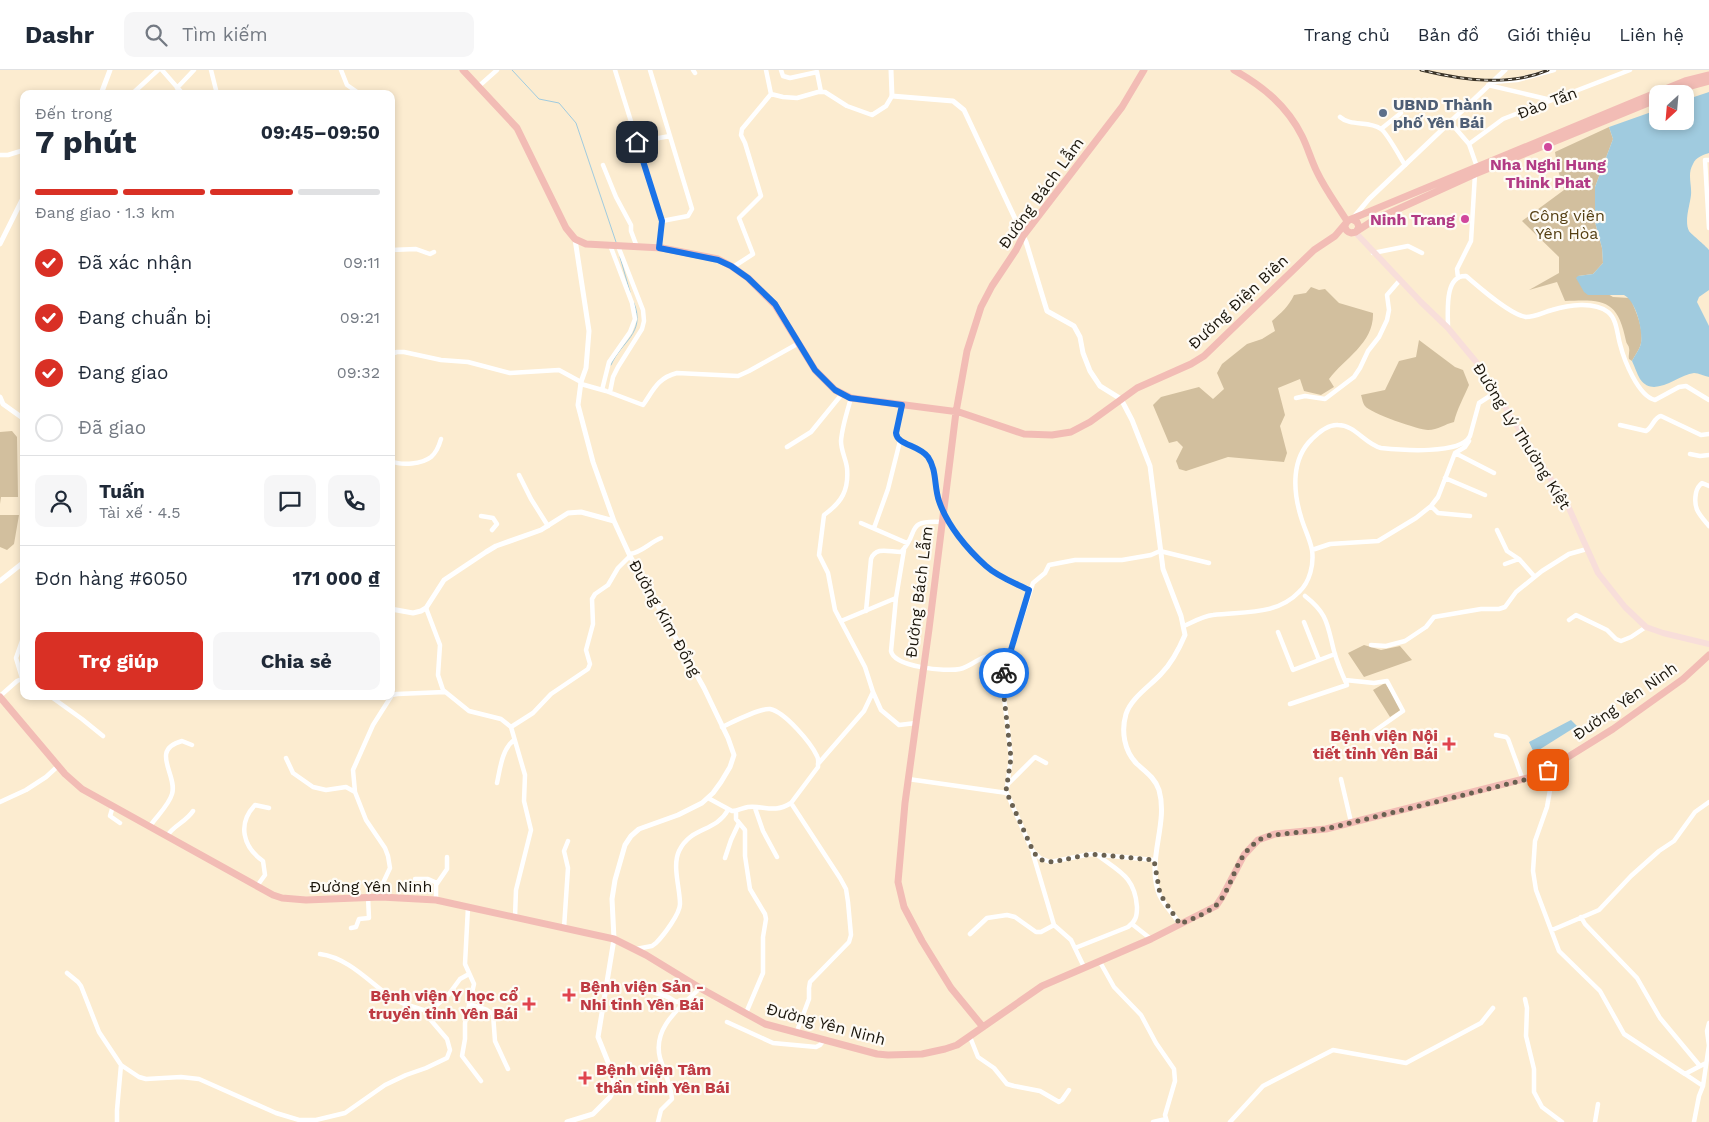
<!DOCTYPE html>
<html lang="vi">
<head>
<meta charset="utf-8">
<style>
	:root { --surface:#fff; --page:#f6f6f7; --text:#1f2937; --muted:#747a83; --line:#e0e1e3; --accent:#d93025 }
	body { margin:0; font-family:"Work Sans",sans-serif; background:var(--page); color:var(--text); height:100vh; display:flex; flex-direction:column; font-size:19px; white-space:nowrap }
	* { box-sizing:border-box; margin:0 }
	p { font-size:16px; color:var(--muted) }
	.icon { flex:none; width:28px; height:28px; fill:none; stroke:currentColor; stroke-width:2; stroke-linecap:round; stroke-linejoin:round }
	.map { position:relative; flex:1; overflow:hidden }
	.drawer { position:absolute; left:20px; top:20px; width:375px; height:610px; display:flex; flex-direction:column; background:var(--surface); border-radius:10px; box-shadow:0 2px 8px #0003 }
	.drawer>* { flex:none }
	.needle { width:32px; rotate:206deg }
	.buttons { position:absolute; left:1649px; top:15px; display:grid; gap:10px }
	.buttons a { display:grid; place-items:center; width:45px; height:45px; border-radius:10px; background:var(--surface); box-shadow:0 2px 8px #0003; font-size:25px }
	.pin { position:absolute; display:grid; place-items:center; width:42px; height:42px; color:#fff; margin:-21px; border-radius:10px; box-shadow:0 2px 8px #0006 }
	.courier { position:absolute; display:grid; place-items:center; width:50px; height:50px; margin:-25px; border:4px solid #1a73e8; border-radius:50%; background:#fff; color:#222; box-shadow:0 1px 6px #0007 }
	.overview em { font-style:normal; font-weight:700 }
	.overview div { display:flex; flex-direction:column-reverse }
	.overview { display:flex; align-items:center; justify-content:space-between; height:85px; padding:0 15px }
	h1 { font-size:32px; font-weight:700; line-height:38px }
	.bar { display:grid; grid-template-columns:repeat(4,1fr); gap:8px 5px; align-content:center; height:60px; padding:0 15px }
	.bar i { height:6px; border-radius:4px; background:var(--line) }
	.bar .selected { background:var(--accent) }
	.bar p { grid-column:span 4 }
	.line { display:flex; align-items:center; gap:12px; padding:0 15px; border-top:1px solid var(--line) }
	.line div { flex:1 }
	.round { display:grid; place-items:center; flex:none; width:52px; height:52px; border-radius:10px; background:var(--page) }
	ol { padding:0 15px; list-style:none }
	li { display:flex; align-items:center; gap:15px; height:55px }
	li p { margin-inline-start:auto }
	li .icon { padding:5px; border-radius:50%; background:var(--accent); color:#fff; stroke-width:4 }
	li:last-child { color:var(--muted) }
	li i { width:28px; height:28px; border:2px solid var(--line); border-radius:50% }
	.primary-button { display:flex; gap:10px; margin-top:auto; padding:10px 15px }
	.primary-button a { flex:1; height:58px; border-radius:10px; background:var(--accent); color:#fff; font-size:20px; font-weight:700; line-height:58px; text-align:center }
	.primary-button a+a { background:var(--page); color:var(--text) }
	header { display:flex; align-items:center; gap:30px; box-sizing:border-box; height:70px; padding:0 25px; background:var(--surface); border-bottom:1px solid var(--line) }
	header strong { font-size:24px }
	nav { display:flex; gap:28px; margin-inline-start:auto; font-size:18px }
	.search { width:350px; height:45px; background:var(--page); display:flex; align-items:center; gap:12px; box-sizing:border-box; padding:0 18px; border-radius:10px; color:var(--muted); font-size:19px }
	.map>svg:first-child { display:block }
</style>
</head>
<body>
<header>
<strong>Dashr</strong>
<div class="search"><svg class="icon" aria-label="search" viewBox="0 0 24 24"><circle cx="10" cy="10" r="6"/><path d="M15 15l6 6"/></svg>Tìm kiếm</div>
<nav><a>Trang chủ</a><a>Bản đồ</a><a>Giới thiệu</a><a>Liên hệ</a></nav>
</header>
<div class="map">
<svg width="1709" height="1052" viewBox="0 0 1709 1052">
	<rect width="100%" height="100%" fill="#fcecd0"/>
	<path fill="#d2bf9e" d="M1609 57 1613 69 1595 117V152L1602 178 1603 193 1593 204 1578 206 1613 227 1630 228C1636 241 1644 259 1641 273 1640 279 1635 285 1632 291L1629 289C1628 285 1630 282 1629 278 1629 276 1626 273 1626 271 1618 230 1604 229 1565 231L1557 212 1529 220 1559 203V187L1522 151 1564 120 1558 100 1555 82Z
		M1311 217 1319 220 1325 219 1339 233 1373 243C1374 273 1345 288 1329 309L1334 317 1321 325 1304 321 1300 309 1278 318 1285 345 1280 356 1287 383 1284 392 1228 387 1186 401 1179 399 1176 391 1183 377 1177 371 1169 373 1153 335 1161 327 1199 317 1213 329 1224 319 1217 303 1222 294 1247 274 1262 269 1275 261 1272 251C1281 243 1289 236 1294 225L1306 223Z
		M1419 270 1455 297 1463 300 1469 315C1464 327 1457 339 1454 352 1445 354 1438 360 1428 360 1419 360 1370 343 1365 336 1363 334 1362 328 1361 325L1385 320 1399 291 1416 287Z
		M12 361 17 367 18 427H1L0 434V362Z
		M0 445H19L14 474 7 480 0 477Z
		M1364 575 1381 580 1400 576 1412 590 1364 607 1348 583Z
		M1385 613 1402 639 1390 647 1373 620Z"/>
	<path fill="#a0cbdf" d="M1709 22V83C1703 85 1696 87 1693 94 1687 104 1692 115 1691 125 1690 135 1684 151 1689 161 1691 164 1705 175 1709 180V220L1699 227 1697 232 1709 256V307C1704 306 1699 303 1694 303 1677 305 1654 329 1640 309 1637 304 1635 297 1632 291 1635 285 1640 279 1641 273 1643 260 1636 231 1624 225H1588L1584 222 1576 208 1578 206 1593 204 1603 193 1602 178 1595 152V117L1613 69 1609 57 1657 40 1658 51H1685V30Z
		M1571 650 1577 656 1534 683 1529 672Z"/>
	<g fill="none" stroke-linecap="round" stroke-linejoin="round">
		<path stroke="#a0cbdf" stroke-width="1" d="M512 0 539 29 559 33 576 53 616 172
			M620 187 630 222
			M611 295C621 271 646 264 634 233"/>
		<path stroke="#fff" stroke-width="4.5" d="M162 0 183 24
			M211 0 217 24
			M341 0 347 15 360 24
			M615 0 662 151 659 178
			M650 0 692 139 688 146 662 151
			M693 0 695 3
			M766 0 771 24
			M781 0 783 6 790 8 817 2 821 22
			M1492 12 1517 10 1554 0
			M1488 15 1551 30
			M479 16 497 0
			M177 18 194 0
			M132 24 158 0
			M1340 47C1351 57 1369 50 1381 59 1387 63 1400 87 1405 95
			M1450 52 1469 74 1477 97
			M1381 59 1401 43
			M637 72 670 66
			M1469 74 1503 49 1630 0
			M0 85H8L24 80
			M1709 90H1705L1709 158
			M603 95 616 127 631 155V161L637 177
			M391 180 416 179 430 184 434 182
			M1373 183 1408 176 1422 183
			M733 197 753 184 739 148 761 126 745 73 741 65 742 59 771 24 783 27 797 28 818 22H825L847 36 872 45 886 36 892 26
			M1458 208 1457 199 1471 171 1475 104
			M1448 258C1448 242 1444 205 1466 206 1479 217 1510 245 1526 247 1535 247 1544 242 1552 240 1568 235 1594 231 1608 242 1617 249 1617 264 1620 274 1624 290 1638 326 1655 330L1679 317 1686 316 1709 330
			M391 284 397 282H404L441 290 468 292 510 303 559 300 581 312
			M581 314 606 321 643 335C653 321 657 308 677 303L738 306 749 301 799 273
			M602 320 609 292 630 262 635 249 632 233 610 175
			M610 322 613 307 618 297 642 259 644 251 643 240 618 176
			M851 328C847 342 842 357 841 371 841 381 846 389 847 398 849 420 842 432 824 445L819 485 828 503 835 540 865 597 873 622 881 640 899 655 916 653
			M1296 328 1305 326 1325 329 1354 307 1360 298 1368 281 1379 267 1387 250 1389 240 1387 225 1400 210
			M902 335 896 363C897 374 919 376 928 387 937 400 934 417 939 431 947 455 967 479 986 496 998 507 1015 513 1029 521
			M1620 355 1646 361C1653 357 1654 347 1661 346L1701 365 1709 364
			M787 377 811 362 842 324
			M1455 383 1494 403
			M1690 384 1700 386 1709 385
			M391 391C402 396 422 394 431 387 437 382 439 376 441 369
			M519 405 531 429 548 456
			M1445 408 1485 425
			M1709 416 1702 413C1698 416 1697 418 1696 423 1693 439 1699 444 1709 456
			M1431 436 1438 443 1470 446
			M481 446 493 448 497 454 492 460
			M861 453 907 473
			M874 458 888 419 900 371
			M1497 460 1507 481 1519 489 1534 506
			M1312 480 1330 474 1378 471 1416 448 1431 436 1438 427 1455 383 1465 377 1469 371
			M630 484C642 482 649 473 661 468
			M1505 494 1519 489
			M896 528 891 581C894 597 946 602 960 599 969 597 976 590 985 587 992 585 1001 587 1009 587
			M426 538 440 575 438 605 443 620 469 641 501 649 511 657 525 705 524 731 531 760 516 820 515 847
			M866 541 871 489C876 476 889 482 901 482 921 462 903 450 942 452
			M1569 550 1576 545 1607 560 1616 569 1621 571 1631 567 1646 557
			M841 551 896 528 904 480
			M1304 552 1319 590
			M1184 556C1193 552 1203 546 1213 545 1243 541 1276 546 1299 522 1310 512 1314 494 1312 480 1310 469 1304 458 1301 447 1293 421 1291 389 1312 369 1319 362 1328 354 1338 355 1355 355 1365 374 1381 378 1400 380 1461 385 1470 366L1479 333 1496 322
			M1278 562 1293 600 1335 584
			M1371 575 1386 576 1405 571 1426 557 1434 547 1481 539H1499L1505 537 1516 522 1542 501 1569 484 1587 479
			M22 608 16 588 22 571 24 553
			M1345 610 1374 613 1387 611 1403 641 1366 667
			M0 626 17 611 24 608
			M50 626 82 649 103 666
			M1290 634 1347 615C1342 604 1337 592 1334 581 1327 554 1328 544 1305 526
			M511 657 533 643 551 624 588 599 590 594 586 580 593 554 592 529 595 524 608 515 618 498 630 486
			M1496 665 1506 667 1508 669 1523 710
			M286 688 293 703 313 717 326 720 346 717 355 722 366 750 385 778 388 786 390 798 383 813 381 827
			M1046 693 1035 687 1008 714 1006 721 1032 780 1040 788 1050 792 1091 784 1154 790
			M818 694 864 641 873 622
			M1548 700 1550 720 1547 737 1535 771 1533 801 1536 820 1559 881 1600 921 1624 964 1685 1004 1706 993
			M908 709 1007 723
			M1341 709 1351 752
			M497 713C500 699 502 679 514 670
			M1007 717 1011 688 1002 609 1033 513 1045 503 1049 495 1075 490H1122L1151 485 1160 481 1209 493
			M355 722 353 700 373 655 392 625 397 624 445 622
			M708 728 732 741C738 741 742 738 748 737 763 735 774 744 791 733L818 697C818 693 819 689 817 686 811 673 785 642 770 639 759 638 733 652 722 657
			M0 732 26 720 46 707 58 696
			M791 733 840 808 846 819 848 832 851 865 849 872 810 912 809 918V929L797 961
			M113 736 110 746 120 753
			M755 738 763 761 777 787
			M736 741V749L745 760V786L750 819 765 844 766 849 763 867V903L746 943
			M150 756C157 746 169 735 172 724 178 705 149 680 182 671L192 675
			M167 766C174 755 186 752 193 741
			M1033 784 1054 855
			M725 788 731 770 739 753
			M415 809H428L437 813
			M257 816 265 805 263 791C243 777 237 754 255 735L269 738
			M436 830V815L447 799V787
			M468 837 465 894 474 914 465 953V969L462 986 481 1011
			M1581 847 1585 854 1637 908 1660 948 1700 996
			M1132 854 1151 869
			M351 858 356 857 359 849 369 848 368 827
			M564 858 568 798 564 781 568 771
			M1552 860 1599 840 1631 806 1659 781 1674 771 1695 742 1709 732
			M970 864 987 848 1007 845 1015 847 1036 862H1041L1054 855 1071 870 1084 897
			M1075 878 1128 857C1136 851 1137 846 1137 837 1135 806 1118 801 1096 784
			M636 879 652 876 656 873C663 866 680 844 680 834 680 818 672 796 679 781 691 756 715 763 728 740
			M320 884C349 888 369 912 392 928 403 935 417 937 429 942
			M1100 892 1114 917 1141 945 1156 973 1174 999 1175 1011 1165 1045 1167 1052
			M67 903 78 912 81 916 99 962 121 995 117 1040V1052
			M653 922 668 927 676 932 686 930
			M1525 929 1527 938 1526 966 1534 999V1022L1542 1037 1562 1052
			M469 934 487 940 493 944 495 971 508 999
			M727 952 773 973 816 977 820 975 824 970
			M1709 953 1707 961 1709 976
			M970 967 978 987 994 998 1007 1014 1014 1016 1040 1021 1059 1032 1062 1030 1069 1020
			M121 995 139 1007 146 1009 181 1007 199 1009 276 1043 299 1050H316L345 1043 385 1015 406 1005 426 998 447 988 450 980 447 969 429 948V942L449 924 460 909 469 904
			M1685 1004 1703 1016
			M658 1052 661 1040 672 1029C671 1015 664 1001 660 988 652 957 681 937 700 918
			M1153 1052 1166 1049
			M1230 1052 1263 1016 1333 980 1406 993 1481 953 1493 938
			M1595 1052 1598 1034
			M1694 1052 1699 1026 1703 1016 1709 975"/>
		<path stroke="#fff" stroke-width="5" d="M891 0 892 26 953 31 964 40 1026 172 1047 241 1074 256 1080 267 1083 283 1090 301 1100 316 1121 329 1132 350 1150 396 1163 499 1181 546 1185 565C1179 579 1172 593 1161 604 1150 616 1131 628 1126 644 1121 661 1124 681 1137 694 1146 702 1155 708 1159 720 1169 755 1145 791 1160 826 1165 836 1174 845 1180 854
			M101 24 110 0
			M1353 148 1369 129 1505 0
			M0 174 24 126
			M0 327 3 334 24 349
			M0 511 24 492
			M391 539 413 543 421 541 426 538 444 510 486 482 496 476 541 460 568 443 581 442 614 451
			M567 1052 593 1044 610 1027 614 1019 612 1002 598 967 614 869 612 829 615 810 625 775 631 766 639 759 678 745 702 733 713 723 721 712 730 697 734 685 728 668 704 618 630 486 614 451 593 392 578 335 581 312 586 298 589 261 575 169"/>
		<path stroke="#f8deda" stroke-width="6" d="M1355 162 1421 232 1448 258 1477 293 1568 436 1598 503 1625 537 1646 557 1663 563 1709 574"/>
		<path stroke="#f2bcb5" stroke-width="7" d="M463 0 517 58 566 158 575 169 586 174 662 178 718 189 731 196 748 208 775 235 815 300 835 320 851 328 959 342 1024 364 1052 365 1071 362 1090 352 1137 318 1191 294 1204 286 1314 180 1335 166 1346 153
			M1234 0C1264 17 1287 36 1302 66 1308 78 1311 90 1317 102 1325 119 1337 135 1347 151
			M1669 24 1687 17 1709 11
			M1352 149 1357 152 1359 157 1356 162 1351 163C1344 161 1343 154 1349 150L1636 31 1685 11 1709 5
			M1357 161 1374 150 1475 104 1658 29
			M0 627 65 704 82 719 273 825 282 828 306 830 381 827 436 830 614 869 646 885 700 918 765 954 877 984 888 985 922 984 945 979 957 975 1042 916 1151 869 1216 836 1222 827 1244 785 1258 770 1275 764 1326 759 1539 705 1613 659 1683 609 1709 585
			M983 957 951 918 922 871 904 837 898 812 905 733 929 559 956 342 967 281 981 237 992 216 1016 180 1023 166 1122 37 1144 0"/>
		<defs>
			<path id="rail" d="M1421 0C1462 10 1508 17 1548 0"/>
		</defs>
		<use href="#rail" stroke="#3b3428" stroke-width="3"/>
		<use href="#rail" stroke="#fefbf5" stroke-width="1" stroke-dasharray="4" stroke-linecap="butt"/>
	</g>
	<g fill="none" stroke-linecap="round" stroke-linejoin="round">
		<path stroke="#6a6151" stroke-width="5" stroke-dasharray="0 9" d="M1004 603 1002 609 1011 688 1006 721 1034 783 1042 790 1053 792 1091 784 1154 790 1160 824 1180 854C1193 848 1212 842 1220 831 1237 807 1235 782 1266 766L1326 759 1528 709 1548 700"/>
		<path stroke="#1a73e8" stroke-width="6" d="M637 72 662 151 659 178 718 190 731 196 748 208 775 234 815 300 835 320 850 328 902 335 896 363C897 375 919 375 928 387 937 400 934 417 939 431 947 455 967 479 986 496 998 507 1015 513 1029 520L1004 603"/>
	</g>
	<circle fill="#5c6f8a" stroke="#fefbf5" stroke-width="2" cx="1383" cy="43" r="5"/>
	<g fill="#d1479c" stroke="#fefbf5" stroke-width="2">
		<circle cx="1548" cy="77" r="5"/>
		<circle cx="1465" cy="149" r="5"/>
	</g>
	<g fill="#e0444e" stroke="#fefbf5" stroke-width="2">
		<path d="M1446.5 666.5h5v5h5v5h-5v5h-5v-5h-5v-5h5z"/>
		<path d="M566.5 917.5h5v5h5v5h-5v5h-5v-5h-5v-5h5z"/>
		<path d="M526.5 926.5h5v5h5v5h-5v5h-5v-5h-5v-5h5z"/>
		<path d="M582.5 1000.5h5v5h5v5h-5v5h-5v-5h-5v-5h5z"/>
	</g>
	<g text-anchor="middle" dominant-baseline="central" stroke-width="4.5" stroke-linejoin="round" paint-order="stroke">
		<g font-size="16" fill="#1b160c" stroke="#fefbf5">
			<text transform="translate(1547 33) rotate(-21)">Đào Tấn</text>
			<text transform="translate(1041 123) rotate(-54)">Đường Bách Lẫm</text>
			<text transform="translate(1238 232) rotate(-43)">Đường Điện Biên</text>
			<text transform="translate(1522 366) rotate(58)">Đường Lý Thường Kiệt</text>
			<text transform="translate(919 522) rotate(-83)">Đường Bách Lẫm</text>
			<text transform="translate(665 548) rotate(61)">Đường Kim Đồng</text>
			<text transform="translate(1625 631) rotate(-35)">Đường Yên Ninh</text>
			<text x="371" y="816">Đường Yên Ninh</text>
			<text transform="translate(826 954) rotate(15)">Đường Yên Ninh</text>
		</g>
		<g font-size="16" font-weight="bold" fill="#4e5e75" stroke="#fefbf5" text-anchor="start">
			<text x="1393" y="34">UBND Thành<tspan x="1393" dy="18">phố Yên Bái</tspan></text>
		</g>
		<g font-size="16" font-weight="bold" fill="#b23c85" stroke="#fefbf5">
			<text x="1548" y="94">Nha Nghi Hung<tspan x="1548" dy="18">Think Phat</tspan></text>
			<text x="1455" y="149" text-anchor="end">Ninh Trang</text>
		</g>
		<g font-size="16" fill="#564014" stroke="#fefbf5">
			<text x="1567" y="145">Công viên<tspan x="1567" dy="18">Yên Hòa</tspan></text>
		</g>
		<g font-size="16" font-weight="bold" fill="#be3a42" stroke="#fefbf5" text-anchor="end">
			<text x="1438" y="665">Bệnh viện Nội<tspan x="1438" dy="18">tiết tỉnh Yên Bái</tspan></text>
			<text x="580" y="916" text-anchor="start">Bệnh viện Sản -<tspan x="580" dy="18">Nhi tỉnh Yên Bái</tspan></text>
			<text x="518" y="925">Bệnh viện Y học cổ<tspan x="518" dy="18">truyền tỉnh Yên Bái</tspan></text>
			<text x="596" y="999" text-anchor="start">Bệnh viện Tâm<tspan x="596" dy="18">thần tỉnh Yên Bái</tspan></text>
		</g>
	</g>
</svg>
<div class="buttons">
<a><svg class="needle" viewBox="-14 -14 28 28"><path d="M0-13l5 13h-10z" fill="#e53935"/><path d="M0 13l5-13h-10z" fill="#747a83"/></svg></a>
</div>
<div class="pin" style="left:1548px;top:700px;background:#ea580c"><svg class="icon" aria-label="bag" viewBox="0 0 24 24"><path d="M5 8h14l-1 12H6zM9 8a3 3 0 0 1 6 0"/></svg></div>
<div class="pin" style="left:637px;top:72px;background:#1f2937"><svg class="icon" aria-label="home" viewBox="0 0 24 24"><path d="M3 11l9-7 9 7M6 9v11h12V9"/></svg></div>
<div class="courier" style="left:1004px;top:603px"><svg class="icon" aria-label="bike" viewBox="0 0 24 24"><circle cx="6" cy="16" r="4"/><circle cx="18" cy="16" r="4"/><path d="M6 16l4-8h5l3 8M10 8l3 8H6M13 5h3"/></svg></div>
<section class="drawer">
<div class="overview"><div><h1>7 phút</h1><p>Đến trong</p></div><em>09:45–09:50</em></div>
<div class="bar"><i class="selected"></i><i class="selected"></i><i class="selected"></i><i></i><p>Đang giao · 1.3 km</p></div>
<ol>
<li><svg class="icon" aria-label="check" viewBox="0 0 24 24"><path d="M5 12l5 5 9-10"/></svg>Đã xác nhận<p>09:11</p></li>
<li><svg class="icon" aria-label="check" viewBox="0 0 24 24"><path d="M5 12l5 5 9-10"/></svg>Đang chuẩn bị<p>09:21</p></li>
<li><svg class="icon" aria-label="check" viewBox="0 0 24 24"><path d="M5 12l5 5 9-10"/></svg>Đang giao<p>09:32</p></li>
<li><i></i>Đã giao</li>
</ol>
<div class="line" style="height:90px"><a class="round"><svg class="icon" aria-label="person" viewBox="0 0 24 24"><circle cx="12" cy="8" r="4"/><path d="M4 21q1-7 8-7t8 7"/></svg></a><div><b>Tuấn</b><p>Tài xế · 4.5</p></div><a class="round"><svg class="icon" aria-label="chat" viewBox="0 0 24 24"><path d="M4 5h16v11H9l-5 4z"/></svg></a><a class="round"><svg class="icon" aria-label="phone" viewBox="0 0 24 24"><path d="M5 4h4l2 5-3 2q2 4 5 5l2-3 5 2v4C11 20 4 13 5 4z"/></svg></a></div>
<div class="line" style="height:65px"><div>Đơn hàng #6050</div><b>171 000 ₫</b></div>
<div class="primary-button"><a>Trợ giúp</a><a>Chia sẻ</a></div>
</section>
</div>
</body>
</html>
